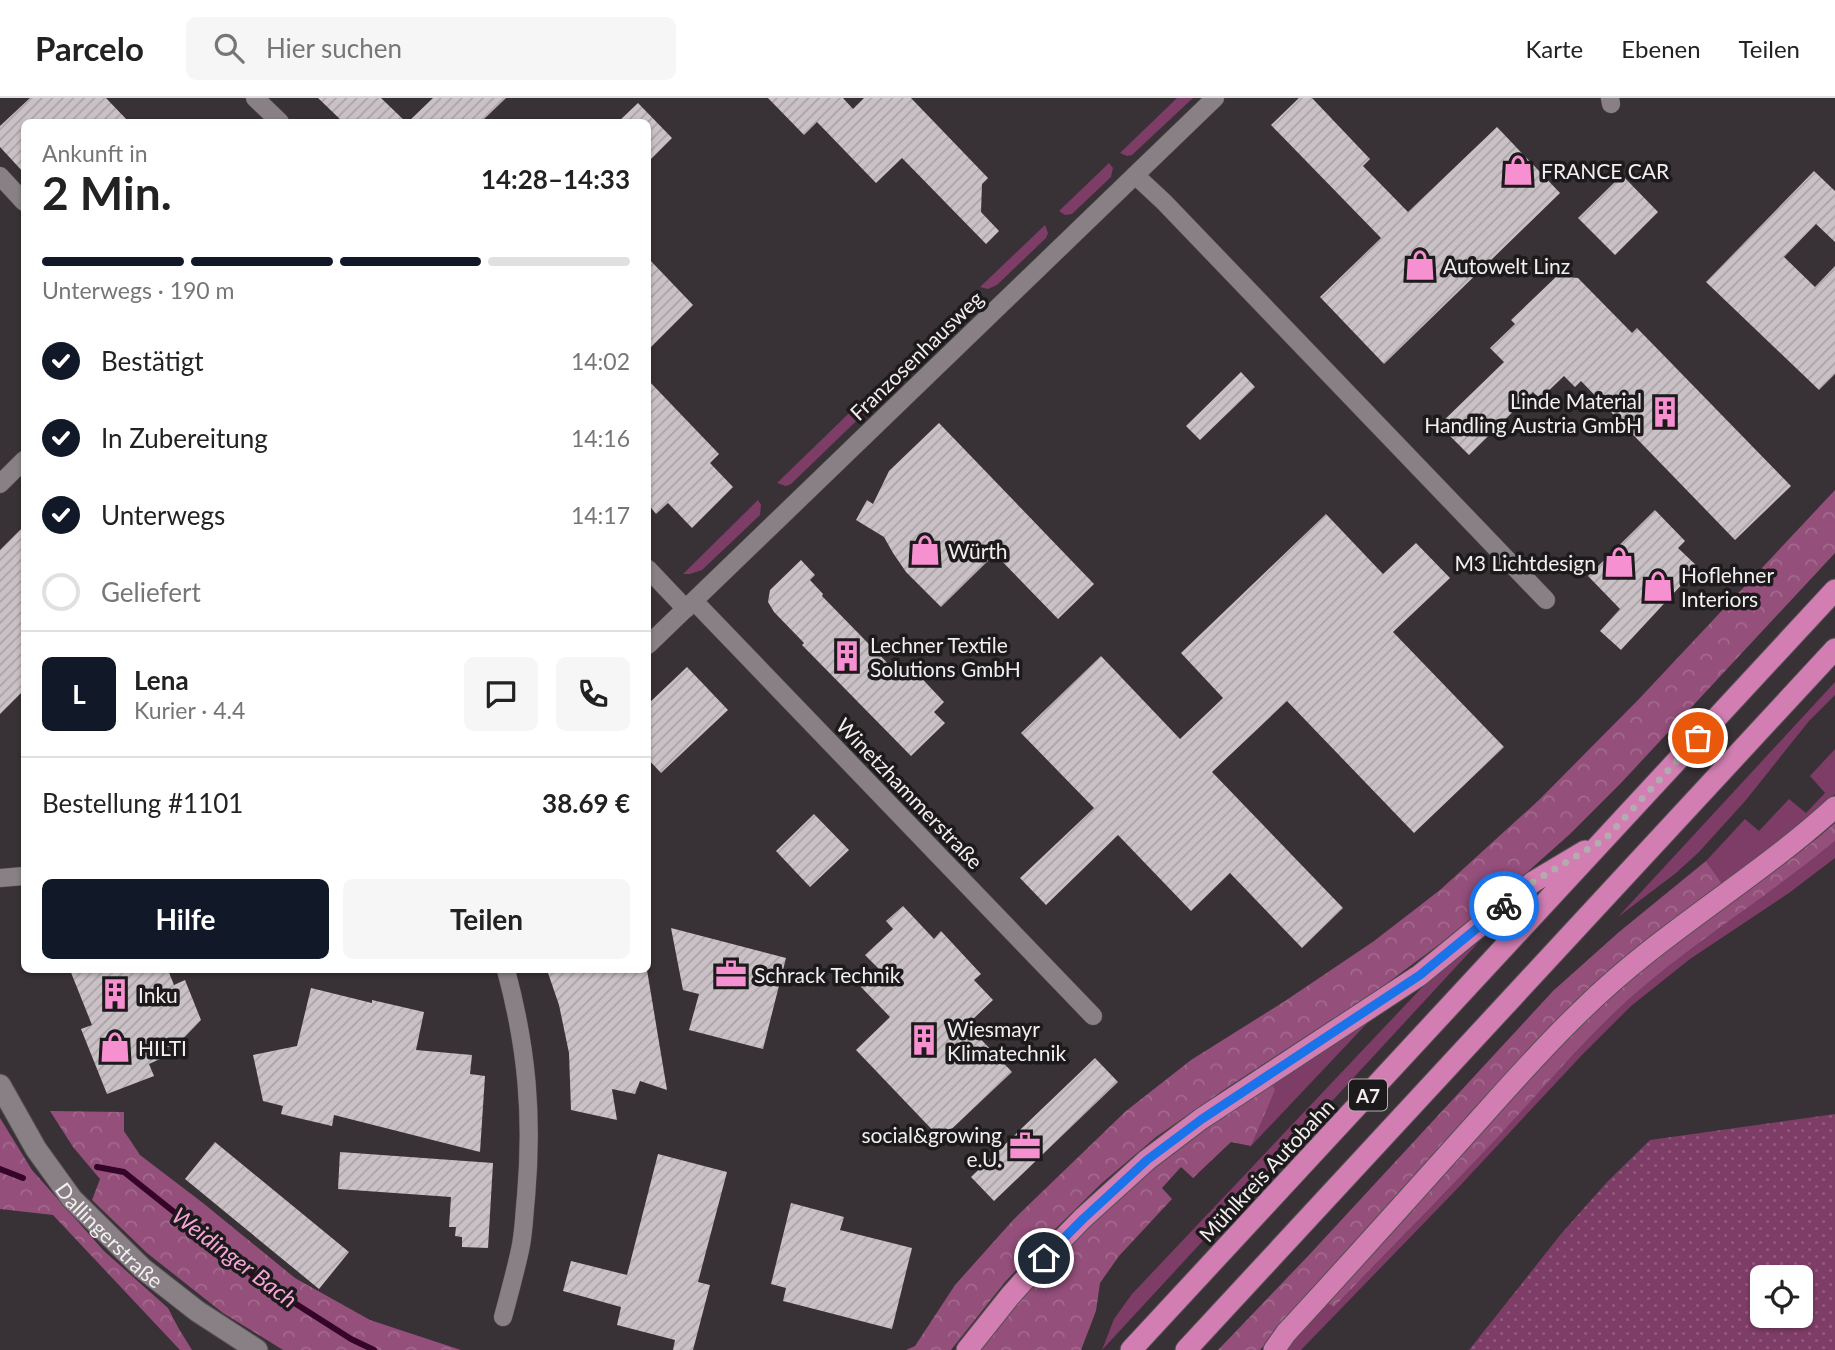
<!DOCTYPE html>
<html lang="de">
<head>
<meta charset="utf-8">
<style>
	:root { --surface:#fff; --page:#f6f6f6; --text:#222; --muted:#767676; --line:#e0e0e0; --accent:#111827 }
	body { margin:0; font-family:Lato,sans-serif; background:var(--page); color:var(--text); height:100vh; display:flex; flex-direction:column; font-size:26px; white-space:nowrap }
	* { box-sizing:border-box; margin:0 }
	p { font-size:23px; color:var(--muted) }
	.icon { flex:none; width:38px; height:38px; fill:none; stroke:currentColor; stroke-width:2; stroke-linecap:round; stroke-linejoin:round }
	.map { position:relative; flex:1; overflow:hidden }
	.sheet { position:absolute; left:21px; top:21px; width:630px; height:854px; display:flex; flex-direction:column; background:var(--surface); border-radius:10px; box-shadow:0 2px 5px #0004 }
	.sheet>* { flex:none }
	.tools { position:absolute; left:1750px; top:1167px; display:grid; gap:14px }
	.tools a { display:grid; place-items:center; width:63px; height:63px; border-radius:10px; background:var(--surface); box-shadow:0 2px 5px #0004; font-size:35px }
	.pin { position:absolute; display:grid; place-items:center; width:60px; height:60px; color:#fff; margin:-30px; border:4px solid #fff; border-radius:50%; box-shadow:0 2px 7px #0007 }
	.courier { position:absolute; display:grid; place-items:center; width:70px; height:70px; margin:-35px; border:5px solid #1a73e8; border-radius:50%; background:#fff; color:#222; box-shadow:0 2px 9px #0007 }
	.summary em { font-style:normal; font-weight:700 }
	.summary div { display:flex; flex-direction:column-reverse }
	.summary { display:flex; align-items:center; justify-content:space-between; height:119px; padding:0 21px }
	h1 { font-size:46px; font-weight:700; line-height:52px }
	.bar { display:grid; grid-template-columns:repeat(4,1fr); gap:10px 7px; align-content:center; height:84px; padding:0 21px }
	.bar i { height:9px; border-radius:5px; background:var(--line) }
	.bar .active { background:var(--accent) }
	.bar p { grid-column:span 4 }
	.line { display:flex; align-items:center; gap:18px; padding:0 21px; border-top:2px solid var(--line) }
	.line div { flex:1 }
	.round { display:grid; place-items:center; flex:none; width:74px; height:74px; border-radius:10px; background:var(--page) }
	ol { padding:0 21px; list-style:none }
	li { display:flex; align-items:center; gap:21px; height:77px }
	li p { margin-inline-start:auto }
	li .icon { padding:7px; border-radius:50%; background:var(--accent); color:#fff; stroke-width:4 }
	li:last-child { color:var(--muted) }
	li i { width:38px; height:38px; border:4px solid var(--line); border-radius:50% }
	.button { display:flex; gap:14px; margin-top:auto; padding:14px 21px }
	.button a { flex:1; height:80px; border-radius:10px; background:var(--accent); color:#fff; font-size:28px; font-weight:700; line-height:80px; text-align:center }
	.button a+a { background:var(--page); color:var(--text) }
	header { display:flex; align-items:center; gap:42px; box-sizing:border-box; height:98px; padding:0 35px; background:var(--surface); border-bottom:2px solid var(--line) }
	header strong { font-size:33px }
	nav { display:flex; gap:38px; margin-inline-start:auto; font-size:24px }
	.search { width:490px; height:63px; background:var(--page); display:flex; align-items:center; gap:18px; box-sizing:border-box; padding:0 24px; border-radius:10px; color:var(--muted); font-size:26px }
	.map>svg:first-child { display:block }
</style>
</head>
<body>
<header>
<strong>Parcelo</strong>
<div class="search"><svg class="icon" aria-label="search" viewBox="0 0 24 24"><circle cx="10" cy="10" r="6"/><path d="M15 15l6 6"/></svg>Hier suchen</div>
<nav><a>Karte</a><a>Ebenen</a><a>Teilen</a></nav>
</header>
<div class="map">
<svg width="1835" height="1252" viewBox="0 0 1835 1252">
	<defs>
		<pattern id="forest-crowns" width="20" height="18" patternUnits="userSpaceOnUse" patternTransform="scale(1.75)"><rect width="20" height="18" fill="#944f7b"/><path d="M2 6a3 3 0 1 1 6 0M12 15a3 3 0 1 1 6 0" fill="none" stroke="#a3698e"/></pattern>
		<pattern id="garden-dots" width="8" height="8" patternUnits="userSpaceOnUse" patternTransform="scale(1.75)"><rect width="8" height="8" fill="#7e3d67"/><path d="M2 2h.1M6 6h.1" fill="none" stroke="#91597d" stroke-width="1.8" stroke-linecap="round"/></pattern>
		<pattern id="building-hatch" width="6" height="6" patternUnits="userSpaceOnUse" patternTransform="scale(1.75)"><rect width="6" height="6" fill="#cac1c6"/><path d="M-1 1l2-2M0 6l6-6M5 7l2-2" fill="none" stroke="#aaa2a6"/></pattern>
	</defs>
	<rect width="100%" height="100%" fill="#383135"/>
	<path fill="#7e3d67" d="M1177 0H1193L1132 57 1127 58 1120 55Z
		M1109 65 1113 70 1111 79 1072 116 1065 117 1059 113Z
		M1045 127 1048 135 1046 140 997 187 988 191 980 189Z
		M971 198C976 204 975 208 971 213L900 281 892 283 886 280Z
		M877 288 880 295 876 304 791 386 786 388 777 385Z
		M758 402 761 407 760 417 702 472 690 476H683Z
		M1835 584V597L1809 623 1746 702 1699 754 1676 775 1618 819Z
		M1835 651V696L1816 715 1723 787 1706 763 1745 721 1759 733 1789 701 1806 715 1825 695 1810 678Z
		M1835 743V760L1789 795 1690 861 1631 908 1582 957 1455 1093 1301 1252H1286L1326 1205 1334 1209C1388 1153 1444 1098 1496 1040 1540 994 1581 945 1628 902 1693 844 1768 799 1835 743Z
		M1478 845 1102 1252 1114 1221 1132 1196 1429 882Z
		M1373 919 1251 1048 1274 992 1271 985Z"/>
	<path fill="url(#forest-crowns)" d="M1835 392V455L1621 685 1570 736 1514 786 1441 845 1382 889 1228 989 1156 1039 1102 1085 1051 1135 1005 1184 951 1252H906L915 1248 955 1187 1014 1121 1126 1013 1191 962 1285 903 1374 843 1440 792 1539 702 1638 602Z
		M1835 725V743C1768 799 1693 844 1628 902 1581 945 1540 994 1496 1041 1443 1098 1388 1153 1334 1209L1326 1205C1381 1145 1436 1085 1491 1024 1533 979 1574 932 1620 890 1688 830 1767 785 1835 725Z
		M1706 763 1723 787 1674 821 1303 1204 1260 1252H1218L1309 1157 1553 893 1619 834Z
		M1271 985 1275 992 1251 1048 1231 1044 1193 1080 1181 1069 1162 1090 1172 1101 1119 1158 1100 1185 1096 1213 1081 1252H977L1050 1166 1111 1106 1165 1059Z
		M50 1013 124 1014V1033L140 1057 203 1105 295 1180 370 1222 461 1252H283L223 1215 147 1155 92 1102 100 1081 73 1049Z
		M0 1020 32 1072 104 1153 168 1210 179 1231 192 1252H180L53 1117 0 1111Z"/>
	<path fill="url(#garden-dots)" fill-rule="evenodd" d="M1835 1016V1252H1469L1561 1136 1607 1084 1650 1042ZM1762 1180H1801V1218H1762Z"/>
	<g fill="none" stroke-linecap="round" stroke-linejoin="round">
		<path stroke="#350527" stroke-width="6" d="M97 1069 124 1074 263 1185 351 1241 374 1252
			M0 1071 23 1080"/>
	</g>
	<path fill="url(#building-hatch)" d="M30 0H106L129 24H24V75L0 49V28Z
		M318 0H381L406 24H343Z
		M433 0H506L481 24H408Z
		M768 0H843L853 11 864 0H911L988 80 982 86 981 114 999 133 986 146 902 60 876 85 817 24 804 37Z
		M1299 0H1312L1370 61 1363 68 1408 114 1497 29 1560 95 1384 266 1320 199 1381 140 1271 27Z
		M638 5 672 40 648 64V24H618Z
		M1814 73 1835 93V144L1816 126 1784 159 1815 189 1835 168V276L1819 292 1706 184Z
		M1622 77 1658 114 1615 157 1578 120Z
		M648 160 693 207 648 252Z
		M1557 178 1578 180 1632 235 1637 230 1791 388 1735 442 1581 283 1575 289 1564 278 1540 301 1533 294 1469 357 1439 327 1504 264 1490 250 1515 226 1511 222Z
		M1241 274 1255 289 1200 342 1186 328Z
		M648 282 719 356 710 365 733 389 692 430 668 405 656 416 648 406Z
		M939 325 1094 486 1058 521 995 456 941 509 906 474 893 455 884 439 856 422 867 402 873 406 889 373Z
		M1655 412 1685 443 1678 450 1698 469 1621 552 1600 533 1620 511 1588 478Z
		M1326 416 1383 476 1416 445 1450 480 1393 534 1504 649 1414 735 1287 603 1212 674 1343 810 1302 850 1230 775 1191 813 1118 737 1046 807 1020 780 1094 710 1021 635 1101 558 1180 641 1223 600 1181 555Z
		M24 428V592L0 616V452Z
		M801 462 815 477 810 482 823 496 822 498 902 580 912 570 944 604 934 614 945 625 911 658 802 547 804 545 774 514 768 504 770 492Z
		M687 569 728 612 661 675 648 661V606Z
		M814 716 849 752 810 789 776 753Z
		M903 808 934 841 941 833 981 876 974 882 993 902 972 922 977 928 972 932 1012 974 941 1041 856 952 890 919 861 889 879 871 865 857 893 831 886 823Z
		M671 830 786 860 763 951 689 932 699 896 683 892Z
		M70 872H168L174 887 185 882 201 922 179 945 159 952 162 960 149 966 154 978 107 996 81 931 92 927Z
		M547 872H647L667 992 640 983 635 996 612 991 617 1022 571 1012 569 955 559 907Z
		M311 890 372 905V902L424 914 416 952 472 957 470 976 485 978 480 1054 334 1017 332 1028 281 1016 283 1008 263 1003 253 957 297 948Z
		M1095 960 1118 984 994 1103 971 1079Z
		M215 1044 349 1154 319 1191 185 1081Z
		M340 1054 493 1065 488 1150 462 1149V1139L455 1138 456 1129H449L451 1099 338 1091Z
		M658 1056 727 1074 698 1184 710 1187 693 1252H673L675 1242 617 1227 621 1209 563 1193 571 1163 627 1177Z
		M791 1105 844 1119 840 1132 912 1150 892 1231 783 1203 786 1190 771 1186Z"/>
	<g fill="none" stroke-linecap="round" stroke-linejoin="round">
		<defs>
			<path id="minor" d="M255 0 280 24
				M1610 0 1611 6
				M1135 77 1164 104 1546 502
				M0 78 24 104
				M0 386 24 362
				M648 471 686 511
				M694 503 1093 918
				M648 547 1215 0
				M0 780 24 778
				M503 1219C509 1197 515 1175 520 1152 524 1135 524 1116 526 1099 533 1018 527 950 506 872"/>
			<g id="tertiary">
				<path id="s1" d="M0 987 36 1051 72 1101 142 1170 197 1213 257 1252"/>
			</g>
			<path id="motorway" d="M967 1252 1010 1198 1044 1160 1083 1120 1147 1062 1201 1021 1420 877 1533 784 1585 753
				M1131 1252 1835 492
				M1186 1252 1835 551
				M1274 1252 1286 1235C1347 1169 1407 1102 1467 1035 1505 993 1542 950 1583 911 1660 835 1755 782 1835 709"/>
		</defs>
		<use href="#minor" stroke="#565054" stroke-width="19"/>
		<use href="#tertiary" stroke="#565054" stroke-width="23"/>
		<use href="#motorway" stroke="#565054" stroke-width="23"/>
		<use href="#minor" stroke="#888085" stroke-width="18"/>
		<use href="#tertiary" stroke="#888085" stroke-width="21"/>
		<use href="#motorway" stroke="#d27eb2" stroke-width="21"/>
	</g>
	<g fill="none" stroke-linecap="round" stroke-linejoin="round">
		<path stroke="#b2acaf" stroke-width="7" stroke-dasharray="0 12.6" d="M1504 808 1533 784 1605 741 1698 640"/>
		<path stroke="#1a73e8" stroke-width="9" d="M1044 1160 1083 1121 1147 1062 1202 1021 1420 877 1504 808"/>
	</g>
	<defs>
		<symbol id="shop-bare" viewBox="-9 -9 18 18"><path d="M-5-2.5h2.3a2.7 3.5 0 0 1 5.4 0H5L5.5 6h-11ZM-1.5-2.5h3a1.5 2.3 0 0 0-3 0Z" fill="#f690d0" stroke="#1d1a1c" stroke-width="2.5" paint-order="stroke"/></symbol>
		<symbol id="building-bare" viewBox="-9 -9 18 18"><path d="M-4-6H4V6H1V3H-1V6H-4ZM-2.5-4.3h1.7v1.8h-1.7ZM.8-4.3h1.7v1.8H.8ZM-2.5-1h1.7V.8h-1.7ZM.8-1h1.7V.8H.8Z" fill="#f690d0" stroke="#1d1a1c" stroke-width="2.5" paint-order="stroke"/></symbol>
		<symbol id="office-bare" viewBox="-9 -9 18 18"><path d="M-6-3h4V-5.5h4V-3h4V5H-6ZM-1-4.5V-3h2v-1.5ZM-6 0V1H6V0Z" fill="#f690d0" stroke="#1d1a1c" stroke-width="2.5" paint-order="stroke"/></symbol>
	</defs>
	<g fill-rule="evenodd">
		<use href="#shop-bare" x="1496" y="50" width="44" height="44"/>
		<use href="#shop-bare" x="1398" y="145" width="44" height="44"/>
		<use href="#building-bare" x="1643" y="292" width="44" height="44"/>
		<use href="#shop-bare" x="903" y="430" width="44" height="44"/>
		<use href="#shop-bare" x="1597" y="442" width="44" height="44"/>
		<use href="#shop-bare" x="1636" y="466" width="44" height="44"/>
		<use href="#building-bare" x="825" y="536" width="44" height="44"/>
		<use href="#office-bare" x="709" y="854" width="44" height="44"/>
		<use href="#building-bare" x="93" y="874" width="44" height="44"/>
		<use href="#building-bare" x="902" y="920" width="44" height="44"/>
		<use href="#shop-bare" x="93" y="927" width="44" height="44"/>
		<use href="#office-bare" x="1003" y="1026" width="44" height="44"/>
	</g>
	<g text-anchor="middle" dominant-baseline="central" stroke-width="7" stroke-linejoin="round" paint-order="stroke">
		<rect fill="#1d1a1c" stroke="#b3aeb0" stroke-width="2" x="1349" y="981.5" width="38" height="31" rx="5"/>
		<g font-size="19" font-weight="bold" fill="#f3eef0">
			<text x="1368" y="997">A7</text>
		</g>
		<g font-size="21" fill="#f3eef0" stroke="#1d1a1c" text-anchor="start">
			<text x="1541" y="72">FRANCE CAR</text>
			<text x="1443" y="167">Autowelt Linz</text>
			<text x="1642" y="302" text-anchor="end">Linde Material<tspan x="1642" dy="24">Handling Austria GmbH</tspan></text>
			<text x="948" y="452">Würth</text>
			<text x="1596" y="464" text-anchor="end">M3 Lichtdesign</text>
			<text x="1681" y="476">Hoflehner<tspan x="1681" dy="24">Interiors</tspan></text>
			<text x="870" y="546">Lechner Textile<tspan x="870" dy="24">Solutions GmbH</tspan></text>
			<text x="754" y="876">Schrack Technik</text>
			<text x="138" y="896">Inku</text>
			<text x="947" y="930">Wiesmayr<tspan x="947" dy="24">Klimatechnik</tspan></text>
			<text x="138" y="949">HILTI</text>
			<text x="1002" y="1036" text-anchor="end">social&amp;growing<tspan x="1002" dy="24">e.U.</tspan></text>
		</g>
		<g font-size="21" fill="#f3eef0" stroke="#1d1a1c">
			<text transform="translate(916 257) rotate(-44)">Franzosenhausweg</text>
			<text transform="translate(910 695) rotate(46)">Winetzhammerstraße</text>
			<text transform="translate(1266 1072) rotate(-47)">Mühlkreis Autobahn</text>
			<text stroke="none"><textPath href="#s1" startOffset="187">Dallingerstraße</textPath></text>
		</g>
		<g font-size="23" font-style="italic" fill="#f4a5d6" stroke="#1d1a1c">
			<text transform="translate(235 1159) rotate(37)">Weidinger Bach</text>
		</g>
	</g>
</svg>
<div class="tools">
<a><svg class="icon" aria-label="locate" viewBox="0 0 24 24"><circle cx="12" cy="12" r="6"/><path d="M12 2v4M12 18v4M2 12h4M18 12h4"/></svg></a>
</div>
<div class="pin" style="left:1698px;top:640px;background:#ea580c"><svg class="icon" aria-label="bag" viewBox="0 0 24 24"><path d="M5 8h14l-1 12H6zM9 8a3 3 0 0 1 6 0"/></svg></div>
<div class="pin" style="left:1044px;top:1160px;background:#1f2937"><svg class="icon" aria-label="home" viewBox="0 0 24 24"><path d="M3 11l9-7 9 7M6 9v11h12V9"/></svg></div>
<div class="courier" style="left:1504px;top:808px"><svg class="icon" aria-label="bike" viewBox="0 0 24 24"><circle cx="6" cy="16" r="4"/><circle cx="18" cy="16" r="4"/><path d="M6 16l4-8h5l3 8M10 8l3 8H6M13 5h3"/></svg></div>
<section class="sheet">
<div class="summary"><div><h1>2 Min.</h1><p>Ankunft in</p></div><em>14:28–14:33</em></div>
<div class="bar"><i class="active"></i><i class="active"></i><i class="active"></i><i></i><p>Unterwegs · 190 m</p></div>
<ol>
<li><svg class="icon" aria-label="check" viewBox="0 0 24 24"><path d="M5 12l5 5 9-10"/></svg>Bestätigt<p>14:02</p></li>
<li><svg class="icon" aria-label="check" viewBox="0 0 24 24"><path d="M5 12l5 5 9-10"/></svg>In Zubereitung<p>14:16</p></li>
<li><svg class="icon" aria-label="check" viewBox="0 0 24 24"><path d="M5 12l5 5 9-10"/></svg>Unterwegs<p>14:17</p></li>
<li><i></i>Geliefert</li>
</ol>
<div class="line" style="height:126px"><b class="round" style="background:var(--accent);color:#fff">L</b><div><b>Lena</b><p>Kurier · 4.4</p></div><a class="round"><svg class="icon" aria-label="chat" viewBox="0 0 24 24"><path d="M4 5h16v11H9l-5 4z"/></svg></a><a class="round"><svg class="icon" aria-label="phone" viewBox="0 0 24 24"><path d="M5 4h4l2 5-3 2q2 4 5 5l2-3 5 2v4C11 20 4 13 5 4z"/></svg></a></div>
<div class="line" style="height:91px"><div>Bestellung #1101</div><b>38.69 €</b></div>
<div class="button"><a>Hilfe</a><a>Teilen</a></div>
</section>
</div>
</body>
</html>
